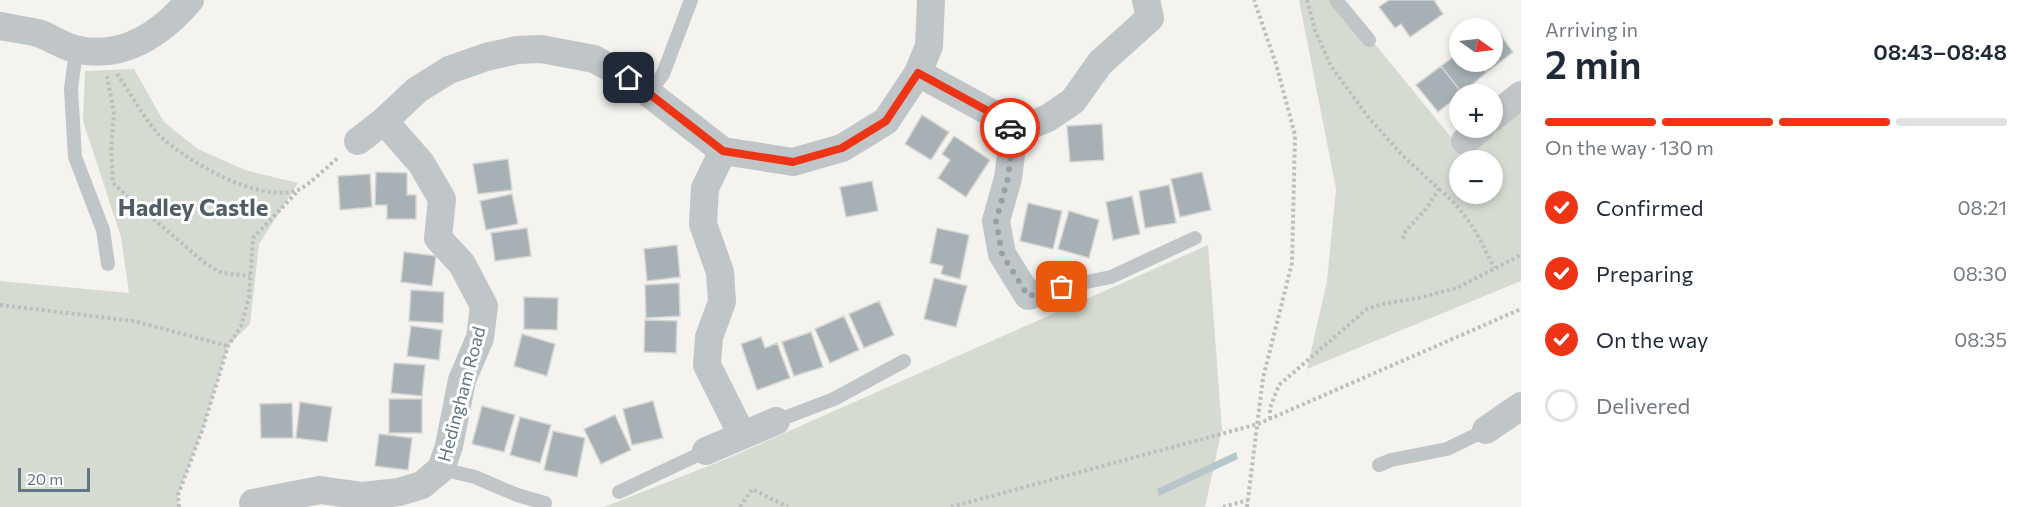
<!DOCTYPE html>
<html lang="en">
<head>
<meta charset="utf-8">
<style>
	:root { --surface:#fff; --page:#f2f2f3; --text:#1f2937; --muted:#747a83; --line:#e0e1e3; --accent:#ed3516 }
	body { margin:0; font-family:Commissioner,sans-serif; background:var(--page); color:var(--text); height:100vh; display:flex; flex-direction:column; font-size:22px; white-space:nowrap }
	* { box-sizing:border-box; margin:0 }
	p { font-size:20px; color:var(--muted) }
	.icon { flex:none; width:33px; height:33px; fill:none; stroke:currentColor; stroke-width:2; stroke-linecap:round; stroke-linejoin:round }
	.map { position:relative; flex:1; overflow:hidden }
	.details { display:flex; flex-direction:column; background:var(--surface); width:510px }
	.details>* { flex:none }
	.needle { width:39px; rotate:104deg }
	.controls { position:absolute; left:1449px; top:18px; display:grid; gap:12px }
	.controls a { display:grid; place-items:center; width:54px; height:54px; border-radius:50%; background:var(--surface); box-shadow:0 3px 9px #0003; font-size:30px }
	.scale { position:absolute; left:18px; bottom:15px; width:72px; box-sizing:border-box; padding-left:6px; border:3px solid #617682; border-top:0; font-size:16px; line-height:21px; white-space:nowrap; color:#617682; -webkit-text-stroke:4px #fff; paint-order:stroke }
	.pin { position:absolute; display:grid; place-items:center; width:51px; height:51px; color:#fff; margin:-26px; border-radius:12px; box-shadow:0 3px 9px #0006 }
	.courier { position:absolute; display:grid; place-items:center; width:60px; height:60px; margin:-30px; border:4px solid #ed3516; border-radius:50%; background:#fff; color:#222; box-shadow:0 2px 8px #0007 }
	.overview em { font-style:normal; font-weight:600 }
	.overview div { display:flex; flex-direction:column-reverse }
	.overview { display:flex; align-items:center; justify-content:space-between; height:102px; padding:0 24px }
	h1 { font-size:39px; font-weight:600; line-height:45px }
	.bar { display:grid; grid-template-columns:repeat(4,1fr); gap:9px 6px; align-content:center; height:72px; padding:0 24px }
	.bar i { height:8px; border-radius:4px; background:var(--line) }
	.bar .active { background:var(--accent) }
	.bar p { grid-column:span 4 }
	ol { padding:0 24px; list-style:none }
	li { display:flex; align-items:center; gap:18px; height:66px }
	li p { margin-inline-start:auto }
	li .icon { padding:6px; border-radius:50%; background:var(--accent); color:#fff; stroke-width:4 }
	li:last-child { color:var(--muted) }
	li i { width:33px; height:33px; border:3px solid var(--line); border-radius:50% }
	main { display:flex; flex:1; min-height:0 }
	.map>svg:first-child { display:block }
</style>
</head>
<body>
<main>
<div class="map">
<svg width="1521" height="507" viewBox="0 0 1521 507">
	<rect width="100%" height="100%" fill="#f4f3ef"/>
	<path fill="#d5dbd0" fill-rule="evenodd" d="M1299 0H1339L1464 153 1521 111V281L1307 369 1327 281 1336 189ZM1460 160H1492V194H1460Z
		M134 69 164 122 198 149 245 170 298 183 259 244 250 324 228 346 203 428 178 495 179 507H0V281L129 293 121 237 83 121 85 71Z
		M1208 245 1222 429 1205 507H604L726 459Z"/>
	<path fill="#b7c6ca" d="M1236 452 1238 459 1159 496 1157 489Z"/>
	<path fill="#a7b1b5" stroke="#d5d5d2" stroke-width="1.5" d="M1389 0H1434L1443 14 1410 37 1401 24 1395 28 1379 7Z
		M1494 26 1513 52 1487 72 1479 62H1492V28H1491Z
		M1460 52V62H1479L1487 72 1462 93 1441 66Z
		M1441 66 1462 93 1438 112 1416 85Z
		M922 115 949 132 931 160 905 144Z
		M1102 124 1104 160 1070 162 1067 126Z
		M954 136 990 160 966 197 938 178 950 160 942 154Z
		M508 159 512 190 478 194 473 164Z
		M376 172 407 173V195H416V219H387V205H375Z
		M1202 172 1211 210 1180 217 1171 179Z
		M370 174 372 207 340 210 338 176Z
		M872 181 878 211 846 217 840 187Z
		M1169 185 1176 223 1145 228 1139 191Z
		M512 194 518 224 486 230 480 201Z
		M1132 196 1140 234 1113 240 1106 202Z
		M1028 203 1062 211 1053 249 1020 241Z
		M1069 211 1099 220 1089 258 1058 249Z
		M527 228 531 256 495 261 491 233Z
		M937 228 969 235 960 279 941 274 943 266 930 263Z
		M677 245 680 277 647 281 644 249Z
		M404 252 436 256 432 286 401 282Z
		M934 278 967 286 956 327 924 319Z
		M679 283 680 316 646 318 645 285Z
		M411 290 444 292 443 323 409 321Z
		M524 297 558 298 557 330 524 329Z
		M879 301 894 335 864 348 849 314Z
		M844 316 859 350 830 363 815 329Z
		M645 320 677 321 676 353 644 352Z
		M411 326 442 330 439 360 407 356Z
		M811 332 823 367 794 376 782 342Z
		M522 334 555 344 547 376 514 366Z
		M761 337 765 348 777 343 790 378 757 390 741 344Z
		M394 363 425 365 422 396 391 393Z
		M389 399H422V433H389Z
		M653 401 663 438 632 445 623 409Z
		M300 402 332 407 327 442 296 438Z
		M292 403 293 438H261L260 404Z
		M482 406 515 415 504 452 472 444Z
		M615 415 631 450 601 464 584 429Z
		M520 417 551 425 540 463 510 455Z
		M553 431 585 438 577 477 544 470Z
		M379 434 412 438 408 470 375 466Z"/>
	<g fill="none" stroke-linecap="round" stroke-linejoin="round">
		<path stroke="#bcbec0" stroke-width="4" stroke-dasharray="3 3" stroke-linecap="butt" d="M1307 0 1315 30 1331 66 1369 118 1403 156 1439 189 1426 209 1404 233 1403 239
			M117 74C129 91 146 121 159 135 186 161 262 206 300 189 309 185 329 165 339 157
			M107 76 114 113 111 147 113 183 130 199 205 263 222 273 250 276
			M1439 189C1468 214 1478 234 1494 268
			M0 305 134 321 228 346
			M1270 419V408L1279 385 1367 309 1382 304 1418 298 1457 288 1521 255
			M179 507 178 495 203 428 228 346 241 326 249 297 253 238 299 190
			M740 507 752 489 788 507
			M951 507 1258 424 1521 309
			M1223 507 1248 500
			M1247 507 1263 378 1292 263 1295 135 1276 64 1254 0"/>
		<path stroke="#c0c5c7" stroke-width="14" d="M1336 0 1369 40
			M76 50 71 89 75 157 103 230 108 264
			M649 93 663 74 691 0
			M1062 287 1111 277 1195 238
			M776 421 834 399 904 361
			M1379 465 1391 460 1447 449 1486 430
			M441 469 475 477 517 495 545 503
			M619 492 706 451"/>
		<path stroke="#c0c5c7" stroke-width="28" d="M0 26C13 29 28 30 41 34 53 39 66 48 79 50 124 59 162 33 190 0
			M918 73 999 117 1014 132 1048 118 1073 101 1100 63 1150 18 1146 0
			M1492 118 1521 95
			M1014 132 1008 178 996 221 1002 254 1028 296 1062 287
			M358 141 384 121 417 90 449 70 486 57 517 50 541 49 594 59 629 78 723 151 793 162 842 148 886 121 918 73 929 46 931 0
			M1465 141 1481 128
			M723 151 705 188 703 224 720 272 722 302 709 337 707 365 742 435
			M1486 430 1521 406
			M706 451 776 421
			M253 503 320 490 363 496 399 492 422 485 441 469 449 446 462 380 480 338 484 306 462 264 438 238 442 199 421 163 384 121"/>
	</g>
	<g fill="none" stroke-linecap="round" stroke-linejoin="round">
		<path stroke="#94a2a8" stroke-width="6" stroke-dasharray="0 10.8" d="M1010 128 1014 132 1008 178 996 221 1002 254 1028 296 1062 287"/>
		<path stroke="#ed3516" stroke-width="8" d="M629 78 723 151 793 162 842 148 886 121 918 73 999 117 1010 128"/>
	</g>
	<g text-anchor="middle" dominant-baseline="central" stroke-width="6" stroke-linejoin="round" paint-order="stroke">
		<g font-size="18" fill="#617682" stroke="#fff">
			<text transform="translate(461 394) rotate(-75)">Hedingham Road</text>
		</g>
		<g font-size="24" font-weight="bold" fill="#4f5e67" stroke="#fff">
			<text x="193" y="206">Hadley Castle</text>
		</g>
	</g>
</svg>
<div class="controls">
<a><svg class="needle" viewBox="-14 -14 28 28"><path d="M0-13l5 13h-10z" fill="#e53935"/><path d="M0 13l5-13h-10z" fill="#747a83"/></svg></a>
<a>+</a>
<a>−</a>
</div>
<div class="scale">20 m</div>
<div class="pin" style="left:1062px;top:287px;background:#ea580c"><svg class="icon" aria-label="bag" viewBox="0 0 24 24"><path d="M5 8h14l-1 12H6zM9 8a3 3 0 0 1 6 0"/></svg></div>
<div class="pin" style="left:629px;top:78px;background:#1f2937"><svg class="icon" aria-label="home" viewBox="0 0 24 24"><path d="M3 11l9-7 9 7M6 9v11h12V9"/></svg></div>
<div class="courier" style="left:1010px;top:128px"><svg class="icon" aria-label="car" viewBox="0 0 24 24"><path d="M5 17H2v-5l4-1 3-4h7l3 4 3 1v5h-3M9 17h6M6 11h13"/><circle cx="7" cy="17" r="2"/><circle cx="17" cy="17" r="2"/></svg></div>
</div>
<section class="details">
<div class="overview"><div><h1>2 min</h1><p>Arriving in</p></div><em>08:43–08:48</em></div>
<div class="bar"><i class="active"></i><i class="active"></i><i class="active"></i><i></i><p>On the way · 130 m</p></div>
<ol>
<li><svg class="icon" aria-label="check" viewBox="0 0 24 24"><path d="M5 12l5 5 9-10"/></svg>Confirmed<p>08:21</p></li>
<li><svg class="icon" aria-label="check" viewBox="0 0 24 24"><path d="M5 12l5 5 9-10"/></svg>Preparing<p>08:30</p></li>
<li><svg class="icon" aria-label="check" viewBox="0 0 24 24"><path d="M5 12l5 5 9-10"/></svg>On the way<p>08:35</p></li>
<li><i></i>Delivered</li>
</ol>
</section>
</main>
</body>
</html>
